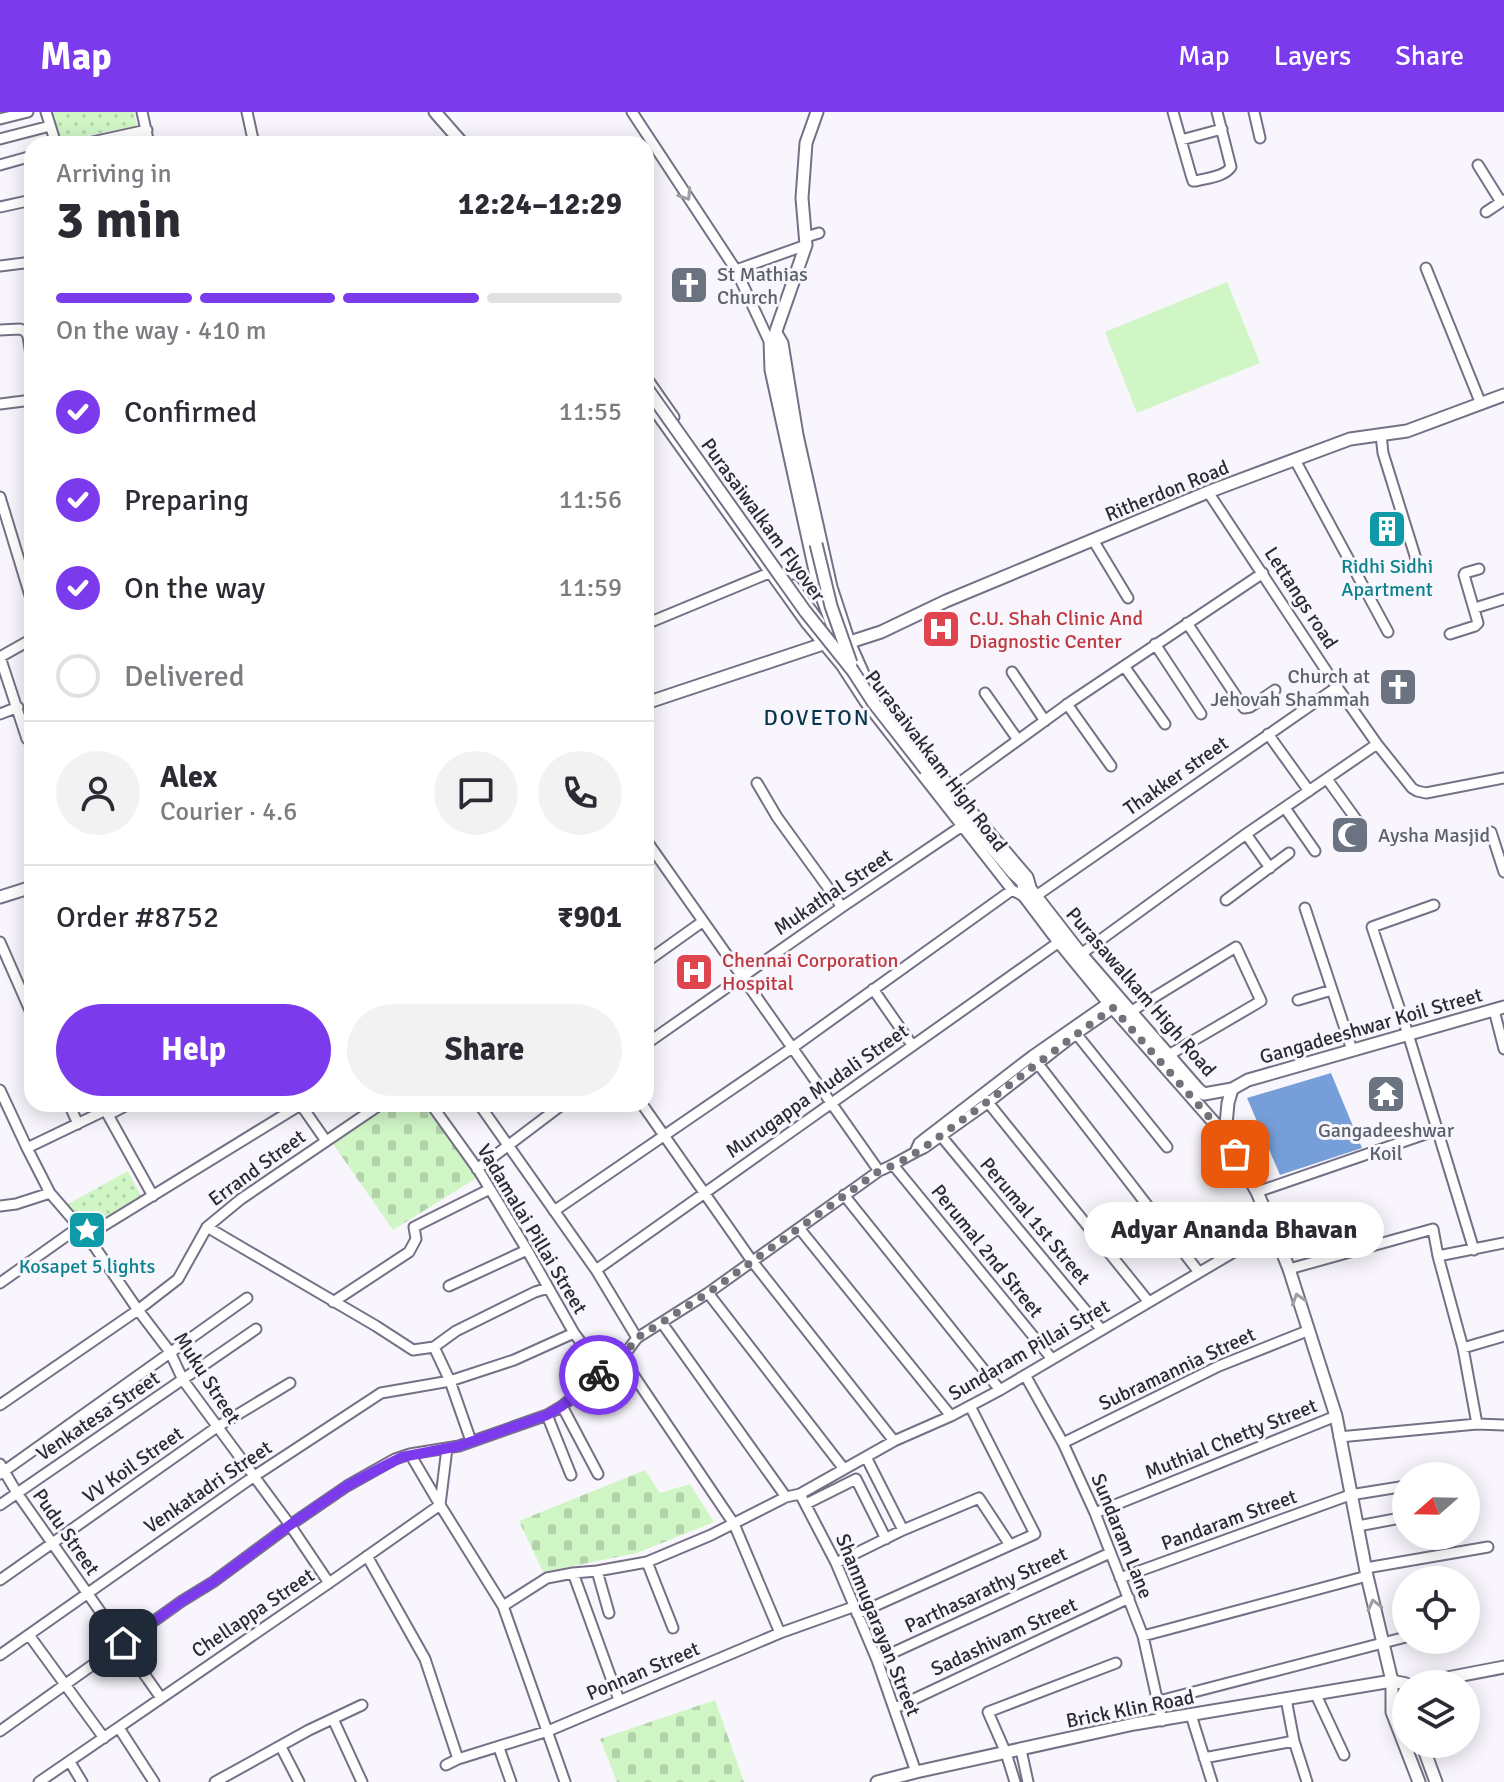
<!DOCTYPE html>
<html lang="en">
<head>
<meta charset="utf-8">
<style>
	:root { --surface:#fff; --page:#f2f2f3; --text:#2b2b33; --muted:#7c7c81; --line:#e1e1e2; --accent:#7c3aed }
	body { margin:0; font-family:Signika,sans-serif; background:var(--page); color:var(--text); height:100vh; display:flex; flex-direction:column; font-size:30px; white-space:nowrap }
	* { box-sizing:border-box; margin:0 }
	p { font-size:26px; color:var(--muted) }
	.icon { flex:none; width:44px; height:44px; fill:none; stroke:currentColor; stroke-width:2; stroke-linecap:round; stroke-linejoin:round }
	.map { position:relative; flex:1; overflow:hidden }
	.panel { position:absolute; left:24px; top:24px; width:630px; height:976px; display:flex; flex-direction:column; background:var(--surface); border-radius:24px; box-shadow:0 4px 20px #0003 }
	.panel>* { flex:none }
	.needle { width:52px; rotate:250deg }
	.buttons { position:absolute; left:1392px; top:1350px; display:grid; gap:16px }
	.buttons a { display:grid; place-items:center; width:88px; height:88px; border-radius:50%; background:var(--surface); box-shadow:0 4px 20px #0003; font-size:40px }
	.pin { position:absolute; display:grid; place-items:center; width:68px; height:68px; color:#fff; margin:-34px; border-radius:16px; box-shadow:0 4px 12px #0006 }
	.courier { position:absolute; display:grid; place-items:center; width:80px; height:80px; margin:-40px; border:6px solid #7c3aed; border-radius:50%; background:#fff; color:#222; box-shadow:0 2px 10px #0007 }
	.bubble { position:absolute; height:56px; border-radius:28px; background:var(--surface); box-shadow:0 4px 20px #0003; font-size:26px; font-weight:700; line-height:56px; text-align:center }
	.overview em { font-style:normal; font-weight:700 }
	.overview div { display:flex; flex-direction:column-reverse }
	.overview { display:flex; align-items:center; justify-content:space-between; height:136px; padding:0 32px }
	h1 { font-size:52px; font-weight:700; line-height:60px }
	.bar { display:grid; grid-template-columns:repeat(4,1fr); gap:12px 8px; align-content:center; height:96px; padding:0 32px }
	.bar i { height:10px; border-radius:6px; background:var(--line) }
	.bar .current { background:var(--accent) }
	.bar p { grid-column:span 4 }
	.line { display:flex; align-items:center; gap:20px; padding:0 32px; border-top:2px solid var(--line) }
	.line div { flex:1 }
	.round { display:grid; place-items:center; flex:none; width:84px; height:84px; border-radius:42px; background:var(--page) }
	ol { padding:0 32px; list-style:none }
	li { display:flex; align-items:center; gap:24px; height:88px }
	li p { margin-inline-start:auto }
	li .icon { padding:8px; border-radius:50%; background:var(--accent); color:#fff; stroke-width:4 }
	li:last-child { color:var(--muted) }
	li i { width:44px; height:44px; border:4px solid var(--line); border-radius:50% }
	.primary-button { display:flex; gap:16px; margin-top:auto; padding:16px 32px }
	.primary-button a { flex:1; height:92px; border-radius:48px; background:var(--accent); color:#fff; font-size:32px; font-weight:700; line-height:92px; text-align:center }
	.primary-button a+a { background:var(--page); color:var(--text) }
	header { display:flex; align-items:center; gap:48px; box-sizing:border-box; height:112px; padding:0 40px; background:var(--accent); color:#fff }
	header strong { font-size:38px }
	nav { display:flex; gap:44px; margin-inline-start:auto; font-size:28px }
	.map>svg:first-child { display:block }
</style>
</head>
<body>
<header>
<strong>Map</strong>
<nav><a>Map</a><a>Layers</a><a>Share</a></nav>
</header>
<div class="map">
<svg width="1504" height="1670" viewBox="0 0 1504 1670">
	<defs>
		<pattern id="grass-dots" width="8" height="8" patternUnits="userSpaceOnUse" patternTransform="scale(2)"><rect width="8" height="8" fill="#d0f6c6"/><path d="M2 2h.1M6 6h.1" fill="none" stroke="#b3d3ab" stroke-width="1.8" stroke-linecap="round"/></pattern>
		<pattern id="cemetery-stones" width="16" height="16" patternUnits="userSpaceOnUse" patternTransform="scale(2)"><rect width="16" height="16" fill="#d0f6c6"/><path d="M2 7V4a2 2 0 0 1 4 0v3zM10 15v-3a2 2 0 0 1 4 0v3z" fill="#b3d3ab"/></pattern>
	</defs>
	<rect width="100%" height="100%" fill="#f8f6fc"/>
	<path fill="url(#grass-dots)" d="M51 0H134L137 14 59 29Z
		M128 1059 146 1094 85 1115 68 1092Z"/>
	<path fill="url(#cemetery-stones)" d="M386 992H429L478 1065 393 1118 331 1029Z
		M645 1358 660 1381 690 1372 714 1410 637 1441 543 1460 519 1409Z
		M715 1588 744 1670H617L600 1627Z"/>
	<path fill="#d0f6c6" d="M1227 170 1260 251 1137 301 1105 220Z"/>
	<path fill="#769fd9" d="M1331 961 1362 1036 1280 1063 1247 986Z"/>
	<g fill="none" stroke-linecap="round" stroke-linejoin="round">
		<defs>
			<path id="minor" d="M46 0 56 32
				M142 0 149 32
				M247 0 254 32
				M632 0 736 158 769 229
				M1173 0 1191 63 1193 69H1196C1207 66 1224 65 1231 55L1217 0
				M1254 0 1260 26
				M0 7 28 0
				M0 27 50 14
				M1181 28 1222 17
				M83 32 147 18
				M0 53 32 44
				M1478 53 1501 90
				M0 95 32 88
				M1486 100 1504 88
				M806 125 819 121
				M0 154 32 150
				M1426 156 1481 292
				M736 158 806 133
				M0 218 20 217 25 219 28 224 32 249
				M646 265 674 305
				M646 287 806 511 841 553 865 590 1012 778 1025 785
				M0 292 32 288
				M1381 323 1383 341 1416 447
				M1295 348 1388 520
				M1208 380 1337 575 1377 632 1412 676 1417 679 1426 681 1504 666
				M0 385 32 490
				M1093 428 1128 486
				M793 473 820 510
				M1475 496 1504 487
				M1187 511 1244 596 1250 595 1275 578
				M646 512 769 461
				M1450 522 1475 514 1478 511 1464 463 1465 461 1479 457
				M837 529 818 477 770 258 769 229 776 219 783 231 798 323 832 475 850 530 866 566 884 593 919 637 1028 765 1032 779
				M1155 532 1201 602
				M0 545 27 627
				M0 545 32 527
				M1124 554 1165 612
				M1012 560 1045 609
				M985 581 1018 628
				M1067 592 1111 654
				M0 602 18 595
				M1268 622 1309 679
				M1327 667 1358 710
				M757 671 777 705 842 795
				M952 676 1072 589 1263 461
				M1285 696 1315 739
				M1491 720 1504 760
				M1246 722 1270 756
				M646 728 879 1059
				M1036 784 1337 575
				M1226 788 1289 741
				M1434 793 1372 815 1408 922 1474 1138
				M1305 796 1352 938
				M0 830 32 903
				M1081 842 1246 722 1377 632
				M646 850 702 810
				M873 877 912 933
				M1298 888 1332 878
				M1494 898 1504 937
				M1130 900 1236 835 1261 889 1167 944
				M1074 919 1167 1035
				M646 932 842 795 962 714
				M1032 944 1198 1159
				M0 978 27 1036 50 1081 88 1125 138 1198 170 1240 183 1268 290 1413 329 1471
				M982 983 1148 1189
				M69 992 78 1012
				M431 992 479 1059 527 1138 574 1221 603 1260
				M479 992 596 1158 637 1226
				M642 992 752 1149 894 1329
				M301 993 326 1029
				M108 1003 153 1084
				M941 1024 1101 1217
				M27 1036 106 998 108 1003 129 992
				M915 1040 919 1031 924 1027 1032 944 1108 891
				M894 1054 1052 1247
				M477 1057 563 992
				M1257 1080 1437 1018
				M844 1083 1000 1278
				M0 1094 16 1092 50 1081
				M554 1099 792 936 1012 778
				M207 1115 376 1214 413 1238 434 1235 450 1269 471 1329
				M799 1116 951 1304
				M87 1124 302 992
				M1438 1144 1504 1131
				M1289 1157 1433 1117 1438 1144 1463 1236 1477 1312
				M596 1158 1059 830
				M0 1171 79 1115
				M449 1174 527 1138
				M708 1181 844 1357
				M333 1190 409 1140 416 1127 414 1115 490 1077
				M662 1211 786 1385
				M434 1235 456 1219 535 1180 548 1176
				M1463 1236 1504 1224
				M622 1246 734 1412 780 1521
				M1025 1263 1063 1331 1095 1401 1143 1524 1162 1609
				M0 1293 138 1198 178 1167 207 1115 241 1087 381 992
				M562 1294 598 1362
				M547 1303 571 1363
				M1339 1325 1477 1312 1504 1313
				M1063 1331 1219 1254 1307 1219
				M410 1342 440 1393 503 1494 565 1670
				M866 1345 903 1418
				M0 1352 17 1381 161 1586
				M0 1362 247 1186
				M800 1382 836 1451 877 1548 916 1660
				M806 1392 856 1367 886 1427
				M0 1393 256 1217
				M1095 1401 1336 1304
				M1358 1414 1406 1405
				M367 1444 425 1547 458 1647
				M647 1450 673 1516
				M836 1451 903 1418 979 1386 1010 1433
				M1366 1456 1488 1435
				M597 1459 609 1501
				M573 1461 619 1588
				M1120 1466 1350 1383 1406 1374
				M0 1468 217 1315 290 1271
				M503 1494 547 1466 573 1461 597 1459 647 1450 711 1423 786 1385 800 1382 894 1329 951 1304 1000 1278 1273 1117
				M857 1502 1035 1422 970 1294
				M1466 1513 1468 1512
				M29 1523 104 1626
				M1143 1524 1367 1464
				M0 1543 253 1365 381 1281 450 1269 514 1248 574 1221
				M877 1548 1110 1441
				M1316 1583 1344 1643
				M1286 1587 1294 1629 1307 1670
				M1159 1589 1406 1525
				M895 1596 1129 1486
				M1191 1603 1212 1670
				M333 1607 362 1670
				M119 1616 154 1670
				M0 1619 182 1489 213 1470 290 1413 347 1374 395 1347 410 1342 459 1334 547 1303 562 1294 622 1246 637 1226 708 1181 879 1059C895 1053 908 1043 924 1036L989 990 1076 922 1118 893
				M281 1635 299 1670
				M499 1636 511 1670
				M1021 1638 1028 1670
				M1204 1646 1294 1629
				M70 1650 82 1670
				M446 1653 458 1647 548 1619 780 1521 853 1495
				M39 1670 329 1471 440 1393 447 1336
				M215 1670 309 1618 362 1593
				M1015 1670 1006 1641 988 1600 1116 1551"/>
			<path id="major" d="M435 0 463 32
				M816 432 795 341 776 241V219L806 133 802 86 806 31 817 0
				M646 591 823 532 837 529 850 530 881 520 946 489 1208 380 1350 327 1407 319 1504 283
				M926 658 1013 761 1032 779 1081 842 1198 977 1204 982 1232 977
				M1023 772 1025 785 1059 830 1113 896 1225 1023
				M0 785 32 775
				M1416 1572 1504 1555
				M1422 1632 1436 1670
				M877 1670 916 1660 1134 1612 1392 1569 1406 1572
				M1419 1670 1392 1600V1569L1367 1464 1336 1304 1289 1157 1273 1117 1257 1080 1225 1023 1228 991 1232 977 1248 968 1504 895"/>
		</defs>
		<use href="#minor" stroke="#767086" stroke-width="13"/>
		<use href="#major" stroke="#767086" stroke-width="15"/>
		<use href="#minor" stroke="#fff" stroke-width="9"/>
		<use href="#major" stroke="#fff" stroke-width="11"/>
		<defs>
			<path id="major-bridge" d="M646 275 805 499 853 559 873 590 926 658
				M816 432 831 494 851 551"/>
		</defs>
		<use href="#major-bridge" stroke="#767086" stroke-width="15" stroke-linecap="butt"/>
		<use href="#major-bridge" stroke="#fff" stroke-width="11"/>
	</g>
	<defs><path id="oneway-chevron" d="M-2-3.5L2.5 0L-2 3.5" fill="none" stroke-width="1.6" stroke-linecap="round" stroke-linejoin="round" transform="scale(2)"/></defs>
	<g stroke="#a09fa4">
		<use href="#oneway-chevron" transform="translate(686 83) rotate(57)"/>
		<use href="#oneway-chevron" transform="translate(1298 1187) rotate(-107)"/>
		<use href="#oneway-chevron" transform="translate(1374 1493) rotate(-103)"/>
	</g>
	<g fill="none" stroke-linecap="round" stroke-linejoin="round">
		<path stroke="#74717a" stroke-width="8" stroke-dasharray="0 14.4" d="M599 1263 622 1246 637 1226 708 1181 879 1059C908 1049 933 1029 958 1011 1010 974 1060 933 1113 896L1225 1023 1235 1042"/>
		<path stroke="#7c3aed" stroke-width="10" d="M123 1531 182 1489 213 1470 290 1413 347 1374 371 1361 402 1345 459 1334 547 1303 562 1294 599 1263"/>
	</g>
	<defs>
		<symbol id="church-square" viewBox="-11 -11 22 22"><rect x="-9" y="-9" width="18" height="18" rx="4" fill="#6b7280" stroke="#f8f6fc"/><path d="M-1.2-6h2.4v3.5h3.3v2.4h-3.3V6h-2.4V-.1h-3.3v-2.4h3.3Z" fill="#fff"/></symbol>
		<symbol id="building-square" viewBox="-11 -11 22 22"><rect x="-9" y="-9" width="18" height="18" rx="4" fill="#0f9aa8" stroke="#f8f6fc"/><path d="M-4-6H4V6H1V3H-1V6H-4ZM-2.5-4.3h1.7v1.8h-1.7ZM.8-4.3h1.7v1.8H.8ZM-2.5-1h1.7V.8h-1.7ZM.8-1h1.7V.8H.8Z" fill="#fff"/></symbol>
		<symbol id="hospital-square" viewBox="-11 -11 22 22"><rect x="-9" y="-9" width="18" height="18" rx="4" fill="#e0444e" stroke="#f8f6fc"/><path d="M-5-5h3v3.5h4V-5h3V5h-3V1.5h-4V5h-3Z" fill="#fff"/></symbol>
		<symbol id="mosque-square" viewBox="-11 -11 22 22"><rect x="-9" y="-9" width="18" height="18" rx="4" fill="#6b7280" stroke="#f8f6fc"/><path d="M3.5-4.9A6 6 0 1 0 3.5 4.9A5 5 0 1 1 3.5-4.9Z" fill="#fff"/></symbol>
		<symbol id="temple-square" viewBox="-11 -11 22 22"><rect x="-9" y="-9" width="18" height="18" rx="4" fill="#6b7280" stroke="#f8f6fc"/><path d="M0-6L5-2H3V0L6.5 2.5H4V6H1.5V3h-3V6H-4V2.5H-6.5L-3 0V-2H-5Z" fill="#fff"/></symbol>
		<symbol id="sight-square" viewBox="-11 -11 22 22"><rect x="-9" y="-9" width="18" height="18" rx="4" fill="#0f9aa8" stroke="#f8f6fc"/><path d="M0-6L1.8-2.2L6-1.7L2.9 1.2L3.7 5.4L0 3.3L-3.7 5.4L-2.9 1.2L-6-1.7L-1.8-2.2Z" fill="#fff"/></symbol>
	</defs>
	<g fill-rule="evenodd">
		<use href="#church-square" x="667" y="151" width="44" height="44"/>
		<use href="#building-square" x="1365" y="395" width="44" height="44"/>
		<use href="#hospital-square" x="919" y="495" width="44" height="44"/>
		<use href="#church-square" x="1376" y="553" width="44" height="44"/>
		<use href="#mosque-square" x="1328" y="701" width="44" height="44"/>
		<use href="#hospital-square" x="672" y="838" width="44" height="44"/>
		<use href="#temple-square" x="1364" y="960" width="44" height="44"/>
		<use href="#sight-square" x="65" y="1096" width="44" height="44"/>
	</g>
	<g text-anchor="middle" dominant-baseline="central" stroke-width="6" stroke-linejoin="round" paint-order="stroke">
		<g font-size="20" fill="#5b616d" stroke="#f8f6fc" text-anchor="start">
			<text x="717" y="162">St Mathias<tspan x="717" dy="23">Church</tspan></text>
			<text x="1370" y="564" text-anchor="end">Church at<tspan x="1370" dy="23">Jehovah Shammah</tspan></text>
			<text x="1378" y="723">Aysha Masjid</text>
			<text x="1386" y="1018" text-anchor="middle">Gangadeeshwar<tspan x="1386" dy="23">Koil</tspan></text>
		</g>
		<g font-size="20" fill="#2d2a34" stroke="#f8f6fc">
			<text transform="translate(1167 379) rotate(-22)">Ritherdon Road</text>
			<text transform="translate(763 408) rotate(54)">Purasaiwalkam Flyover</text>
			<text transform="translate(1301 486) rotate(57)">Lettangs road</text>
			<text transform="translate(936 649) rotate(53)">Purasaivakkam High Road</text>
			<text transform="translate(1176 664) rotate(-35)">Thakker street</text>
			<text transform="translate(833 780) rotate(-34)">Mukathal Street</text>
			<text transform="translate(1141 880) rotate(49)">Purasawalkam High Road</text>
			<text transform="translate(1371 914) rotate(-16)">Gangadeeshwar Koil Street</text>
			<text transform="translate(817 979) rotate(-35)">Murugappa Mudali Street</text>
			<text transform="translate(257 1056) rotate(-36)">Errand Street</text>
			<text transform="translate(1035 1109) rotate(50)">Perumal 1st Street</text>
			<text transform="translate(532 1117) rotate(59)">Vadamalai Pillai Street</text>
			<text transform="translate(987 1139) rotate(51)">Perumal 2nd Street</text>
			<text transform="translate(1029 1238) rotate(-30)">Sundaram Pillai Stret</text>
			<text transform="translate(1177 1257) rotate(-25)">Subramannia Street</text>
			<text transform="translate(207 1266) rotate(57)">Muku Street</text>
			<text transform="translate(98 1304) rotate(-34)">Venkatesa Street</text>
			<text transform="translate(1231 1327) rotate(-22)">Muthial Chetty Street</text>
			<text transform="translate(133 1353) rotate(-35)">VV Koil Street</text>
			<text transform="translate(208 1375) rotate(-34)">Venkatadri Street</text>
			<text transform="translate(1229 1408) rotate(-20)">Pandaram Street</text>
			<text transform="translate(66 1420) rotate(55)">Pudu Street</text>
			<text transform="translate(1122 1424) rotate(68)">Sundaram Lane</text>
			<text transform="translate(986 1478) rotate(-25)">Parthasarathy Street</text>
			<text transform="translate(253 1501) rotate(-34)">Chellappa Street</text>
			<text transform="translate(878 1513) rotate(68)">Shanmugarayan Street</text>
			<text transform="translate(1004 1525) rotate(-25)">Sadashivam Street</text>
			<text transform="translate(643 1559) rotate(-23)">Ponnan Street</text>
			<text transform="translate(1130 1597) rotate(-11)">Brick Klin Road</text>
		</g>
		<g font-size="20" fill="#0d838f" stroke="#f8f6fc">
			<text x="1387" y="454">Ridhi Sidhi<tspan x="1387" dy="23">Apartment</tspan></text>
			<text x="87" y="1154">Kosapet 5 lights</text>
		</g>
		<g font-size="20" fill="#be3a42" stroke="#f8f6fc" text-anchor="start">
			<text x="969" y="506">C.U. Shah Clinic And<tspan x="969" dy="23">Diagnostic Center</tspan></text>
			<text x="722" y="848">Chennai Corporation<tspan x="722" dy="23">Hospital</tspan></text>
		</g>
		<g font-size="22" letter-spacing="2" fill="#06354a" stroke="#f8f6fc">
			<text x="817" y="605">DOVETON</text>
		</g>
	</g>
</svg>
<div class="buttons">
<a><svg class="needle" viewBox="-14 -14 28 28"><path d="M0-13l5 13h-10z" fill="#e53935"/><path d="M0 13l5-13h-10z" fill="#7c7c81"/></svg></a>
<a><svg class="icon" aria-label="locate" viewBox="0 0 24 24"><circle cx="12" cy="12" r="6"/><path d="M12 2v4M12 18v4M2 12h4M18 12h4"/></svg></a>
<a><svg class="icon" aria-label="layers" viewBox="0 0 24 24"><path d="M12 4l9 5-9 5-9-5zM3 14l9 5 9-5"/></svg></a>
</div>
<div class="pin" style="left:1235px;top:1042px;background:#ea580c"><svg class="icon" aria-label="bag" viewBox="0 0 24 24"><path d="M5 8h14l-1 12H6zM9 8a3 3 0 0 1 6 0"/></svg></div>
<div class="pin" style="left:123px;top:1531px;background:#1f2937"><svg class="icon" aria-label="home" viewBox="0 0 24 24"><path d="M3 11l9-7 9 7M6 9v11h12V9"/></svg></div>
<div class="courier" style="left:599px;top:1263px"><svg class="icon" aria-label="bike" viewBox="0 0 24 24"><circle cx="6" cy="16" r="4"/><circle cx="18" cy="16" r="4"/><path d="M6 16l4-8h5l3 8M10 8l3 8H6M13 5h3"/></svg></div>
<div class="bubble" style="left:1084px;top:1090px;width:300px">Adyar Ananda Bhavan</div>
<section class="panel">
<div class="overview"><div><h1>3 min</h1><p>Arriving in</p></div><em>12:24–12:29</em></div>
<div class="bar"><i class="current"></i><i class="current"></i><i class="current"></i><i></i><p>On the way · 410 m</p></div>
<ol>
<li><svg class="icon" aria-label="check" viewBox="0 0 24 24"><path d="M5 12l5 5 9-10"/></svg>Confirmed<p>11:55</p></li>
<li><svg class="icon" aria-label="check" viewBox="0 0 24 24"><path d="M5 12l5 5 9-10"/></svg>Preparing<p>11:56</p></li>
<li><svg class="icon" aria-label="check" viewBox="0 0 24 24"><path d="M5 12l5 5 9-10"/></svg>On the way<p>11:59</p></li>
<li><i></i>Delivered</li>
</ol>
<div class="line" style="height:144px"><a class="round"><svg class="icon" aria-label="person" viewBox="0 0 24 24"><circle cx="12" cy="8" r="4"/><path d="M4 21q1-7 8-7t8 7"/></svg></a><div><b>Alex</b><p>Courier · 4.6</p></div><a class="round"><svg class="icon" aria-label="chat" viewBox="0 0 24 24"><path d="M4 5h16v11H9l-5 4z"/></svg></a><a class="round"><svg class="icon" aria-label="phone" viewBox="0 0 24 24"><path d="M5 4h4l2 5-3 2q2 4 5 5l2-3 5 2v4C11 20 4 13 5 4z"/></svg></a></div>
<div class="line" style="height:104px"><div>Order #8752</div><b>₹901</b></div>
<div class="primary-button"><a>Help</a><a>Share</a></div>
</section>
</div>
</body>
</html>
